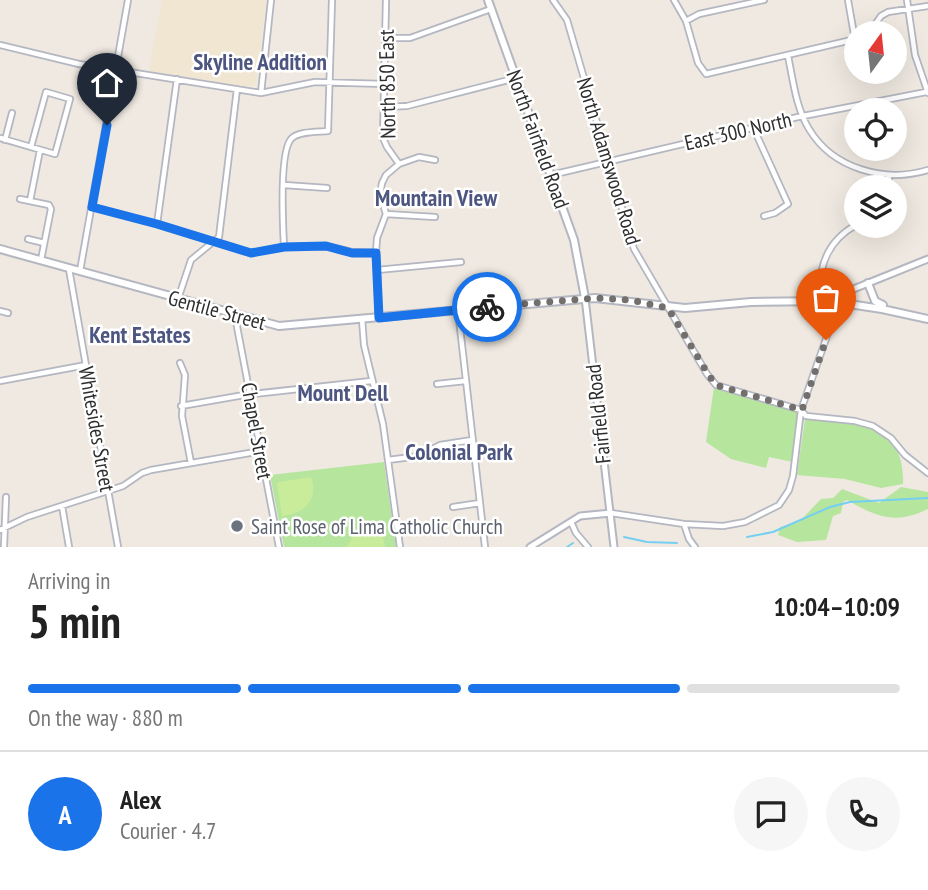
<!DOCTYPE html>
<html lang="en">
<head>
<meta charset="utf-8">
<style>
	:root { --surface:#fff; --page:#f6f6f6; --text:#222; --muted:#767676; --line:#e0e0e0; --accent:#1a73e8 }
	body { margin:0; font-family:"PT Sans Narrow",sans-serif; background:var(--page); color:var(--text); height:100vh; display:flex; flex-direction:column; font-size:26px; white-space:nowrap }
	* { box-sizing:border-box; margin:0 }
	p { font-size:23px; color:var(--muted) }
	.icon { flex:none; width:38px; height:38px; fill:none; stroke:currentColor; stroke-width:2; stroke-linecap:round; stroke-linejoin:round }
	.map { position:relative; height:547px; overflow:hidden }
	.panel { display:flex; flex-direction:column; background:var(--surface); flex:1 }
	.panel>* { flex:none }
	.needle { width:46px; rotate:15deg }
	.fabs { position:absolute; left:844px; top:21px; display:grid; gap:14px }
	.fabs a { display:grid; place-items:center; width:63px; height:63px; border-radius:50%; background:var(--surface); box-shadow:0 7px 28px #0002; font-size:35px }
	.pin { position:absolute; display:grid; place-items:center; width:60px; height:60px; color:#fff; margin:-72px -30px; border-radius:50% 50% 50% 0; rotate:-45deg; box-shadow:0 0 7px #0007 }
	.pin .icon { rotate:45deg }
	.courier { position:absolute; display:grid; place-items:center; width:70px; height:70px; margin:-35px; border:5px solid #1a73e8; border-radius:50%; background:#fff; color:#222; box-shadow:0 2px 9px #0007 }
	.headline em { font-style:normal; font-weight:600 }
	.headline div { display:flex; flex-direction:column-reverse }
	.headline { display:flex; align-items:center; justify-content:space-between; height:119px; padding:0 28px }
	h1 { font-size:46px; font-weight:600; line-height:52px }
	.bar { display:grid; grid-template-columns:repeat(4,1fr); gap:10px 7px; align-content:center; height:84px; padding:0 28px }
	.bar i { height:9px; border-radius:5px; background:var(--line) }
	.bar .current { background:var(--accent) }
	.bar p { grid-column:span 4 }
	.line { display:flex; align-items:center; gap:18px; padding:0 28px; border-top:2px solid var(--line) }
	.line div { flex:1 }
	.round { display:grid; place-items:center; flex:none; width:74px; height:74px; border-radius:37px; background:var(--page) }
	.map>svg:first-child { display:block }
</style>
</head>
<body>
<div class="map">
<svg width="928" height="547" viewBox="0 0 928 547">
	<rect width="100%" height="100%" fill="#efe9e1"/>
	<path fill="#f0e6d1" d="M162 0H266L256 84 249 87 149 71Z"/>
	<path fill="#b6e59e" d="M714 387 799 413 793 462 769 457 766 468 731 459 706 442Z
		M805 419C852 422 906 421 903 484L881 488 845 479 797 475Z
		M384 462 396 547H284L270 475Z
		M901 487 928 492V509C895 525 877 517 847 500L843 502 841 513 833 516 826 540 797 542 778 535 780 527 799 522 821 499 833 498 842 489 879 503Z"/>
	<path fill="#c9ec9a" d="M311 477C319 500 304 514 282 516L277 484 279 482Z
		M372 523H380L385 547H347L355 532Z"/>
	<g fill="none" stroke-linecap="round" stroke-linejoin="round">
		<path stroke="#75cff0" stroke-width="2" d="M624 537 647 542 677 543
			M747 537 773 532 830 507 850 502 928 498
			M567 547 573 543"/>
		<defs>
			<path id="minor" d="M386 0 383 138 387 147 399 164
				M553 0 567 20 634 249 707 374 716 385 801 410 806 416 855 421 873 426 891 438 905 455 928 473
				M674 0 686 21 698 63 706 74 856 39
				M848 0 855 40
				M907 0 915 55 928 93
				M686 21 699 14 764 0
				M869 33 881 16 888 12 928 6
				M385 38H410L491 9
				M0 45 79 64 261 93 315 82 385 84
				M788 56C793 80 796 108 809 129 833 169 885 183 928 170
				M261 93 271 0
				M384 107 407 106 516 78
				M753 127 788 204 775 213 764 216
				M0 138 55 154 70 99 46 92 31 147
				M5 140 12 113
				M551 175 798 117 926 92
				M284 185 327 188
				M888 187 889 175
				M20 199 49 205 51 209 41 260
				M30 201 40 150
				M92 207 157 224 251 253 284 247 326 246 352 252 376 253
				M386 214 435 217
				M157 224 177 79
				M28 239 44 243
				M284 247C283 227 279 153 291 139 298 131 318 132 328 131L332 0
				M69 269 118 547
				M377 270 461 262
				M80 271 128 0
				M820 293C819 263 829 240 856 225
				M811 294 830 292
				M178 299 191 260 219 237 237 89
				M458 310 485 547
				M0 311 8 313
				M235 316 279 547
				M379 318 376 253 377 238 386 214 380 194 382 183 386 175 399 164 419 157 435 160
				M362 319 364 345 383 424 400 547
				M180 363 185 375 182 416 191 463
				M0 381 86 365
				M437 384 465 381
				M181 406 244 395 371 381
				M388 460 419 456 440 445 472 440
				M62 506 69 547
				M453 507 480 503
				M611 513 684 524 723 526 745 522 779 505 789 490 793 476 801 410 839 302
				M571 522 576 533 588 547
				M684 524 689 539 695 547
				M0 530 27 517 123 486 142 473 151 470 261 451
				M4 547 6 497"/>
			<path id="tertiary" d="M585 298 614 547
				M839 302 842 296 851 290 928 259
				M530 547 580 516 611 513"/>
			<path id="secondary" d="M488 0 574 240 585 298
				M0 249 279 326 595 298 685 308 751 302 829 301 882 309 928 319
				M868 283 875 301 883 305"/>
		</defs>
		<use href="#minor" stroke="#b4b7c1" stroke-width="8"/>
		<use href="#tertiary" stroke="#b4b7c1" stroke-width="9"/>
		<use href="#secondary" stroke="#b4b7c1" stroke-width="10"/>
		<use href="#minor" stroke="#fff" stroke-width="4.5"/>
		<use href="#tertiary" stroke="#fff" stroke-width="5"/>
		<use href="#secondary" stroke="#fff" stroke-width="6"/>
	</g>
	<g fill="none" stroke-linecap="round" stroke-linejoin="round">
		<path stroke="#726f6d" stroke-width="7" stroke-dasharray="0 12.6" d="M487 307 595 298 630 300 668 308 708 374 716 385 802 410 826 340"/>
		<path stroke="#1a73e8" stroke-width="9" d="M107 125 92 207 157 224 251 253 284 247 326 246 352 253H376L379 318 487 307"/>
	</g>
	<circle fill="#6b7280" stroke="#fff" stroke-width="2.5" cx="237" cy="526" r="7"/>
	<g text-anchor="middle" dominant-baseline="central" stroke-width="5" stroke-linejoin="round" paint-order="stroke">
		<g font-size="21" fill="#2e2e2e" stroke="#fff">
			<text transform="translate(387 84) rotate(-91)">North 850 East</text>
			<text transform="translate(738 131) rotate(-13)">East 300 North</text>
			<text transform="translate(538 139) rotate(70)">North Fairfield Road</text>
			<text transform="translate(609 161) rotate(73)">North Adamswood Road</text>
			<text transform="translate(217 310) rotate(15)">Gentile Street</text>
			<text transform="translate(598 414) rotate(-96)">Fairfield Road</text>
			<text transform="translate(97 429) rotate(80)">Whitesides Street</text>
			<text transform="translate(257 431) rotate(80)">Chapel Street</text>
		</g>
		<g font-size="21" fill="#5b616d" stroke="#fff" text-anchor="start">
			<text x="251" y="526">Saint Rose of Lima Catholic Church</text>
		</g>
		<g font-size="23" font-weight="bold" fill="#4d5680" stroke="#fff">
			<text x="260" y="61">Skyline Addition</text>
			<text x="436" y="197">Mountain View</text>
			<text x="140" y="334">Kent Estates</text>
			<text x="343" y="392">Mount Dell</text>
			<text x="459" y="451">Colonial Park</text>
		</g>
	</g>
</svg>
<div class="fabs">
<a><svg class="needle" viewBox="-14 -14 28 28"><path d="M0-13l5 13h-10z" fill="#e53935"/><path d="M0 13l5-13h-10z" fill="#767676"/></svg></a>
<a><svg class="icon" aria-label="locate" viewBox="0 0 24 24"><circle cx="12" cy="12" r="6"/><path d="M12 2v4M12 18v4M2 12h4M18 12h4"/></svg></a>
<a><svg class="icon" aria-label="layers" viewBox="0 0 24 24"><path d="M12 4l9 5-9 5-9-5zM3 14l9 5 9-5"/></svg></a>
</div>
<div class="pin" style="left:826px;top:340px;background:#ea580c"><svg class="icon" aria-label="bag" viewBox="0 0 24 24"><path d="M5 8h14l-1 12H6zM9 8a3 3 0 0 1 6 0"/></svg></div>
<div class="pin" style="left:107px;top:125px;background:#1f2937"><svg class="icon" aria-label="home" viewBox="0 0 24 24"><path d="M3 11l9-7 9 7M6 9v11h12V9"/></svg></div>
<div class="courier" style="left:487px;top:307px"><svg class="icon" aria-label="bike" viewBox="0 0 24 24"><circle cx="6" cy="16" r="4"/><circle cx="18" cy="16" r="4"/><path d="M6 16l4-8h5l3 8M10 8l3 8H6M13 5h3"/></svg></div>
</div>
<section class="panel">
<div class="headline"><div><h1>5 min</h1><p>Arriving in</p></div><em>10:04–10:09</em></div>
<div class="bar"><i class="current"></i><i class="current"></i><i class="current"></i><i></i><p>On the way · 880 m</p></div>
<div class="line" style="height:126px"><b class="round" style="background:var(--accent);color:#fff">A</b><div><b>Alex</b><p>Courier · 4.7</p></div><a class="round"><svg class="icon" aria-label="chat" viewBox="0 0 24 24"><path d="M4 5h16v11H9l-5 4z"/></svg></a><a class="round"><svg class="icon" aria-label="phone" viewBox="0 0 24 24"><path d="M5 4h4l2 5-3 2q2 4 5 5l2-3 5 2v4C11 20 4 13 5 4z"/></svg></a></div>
</section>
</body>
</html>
